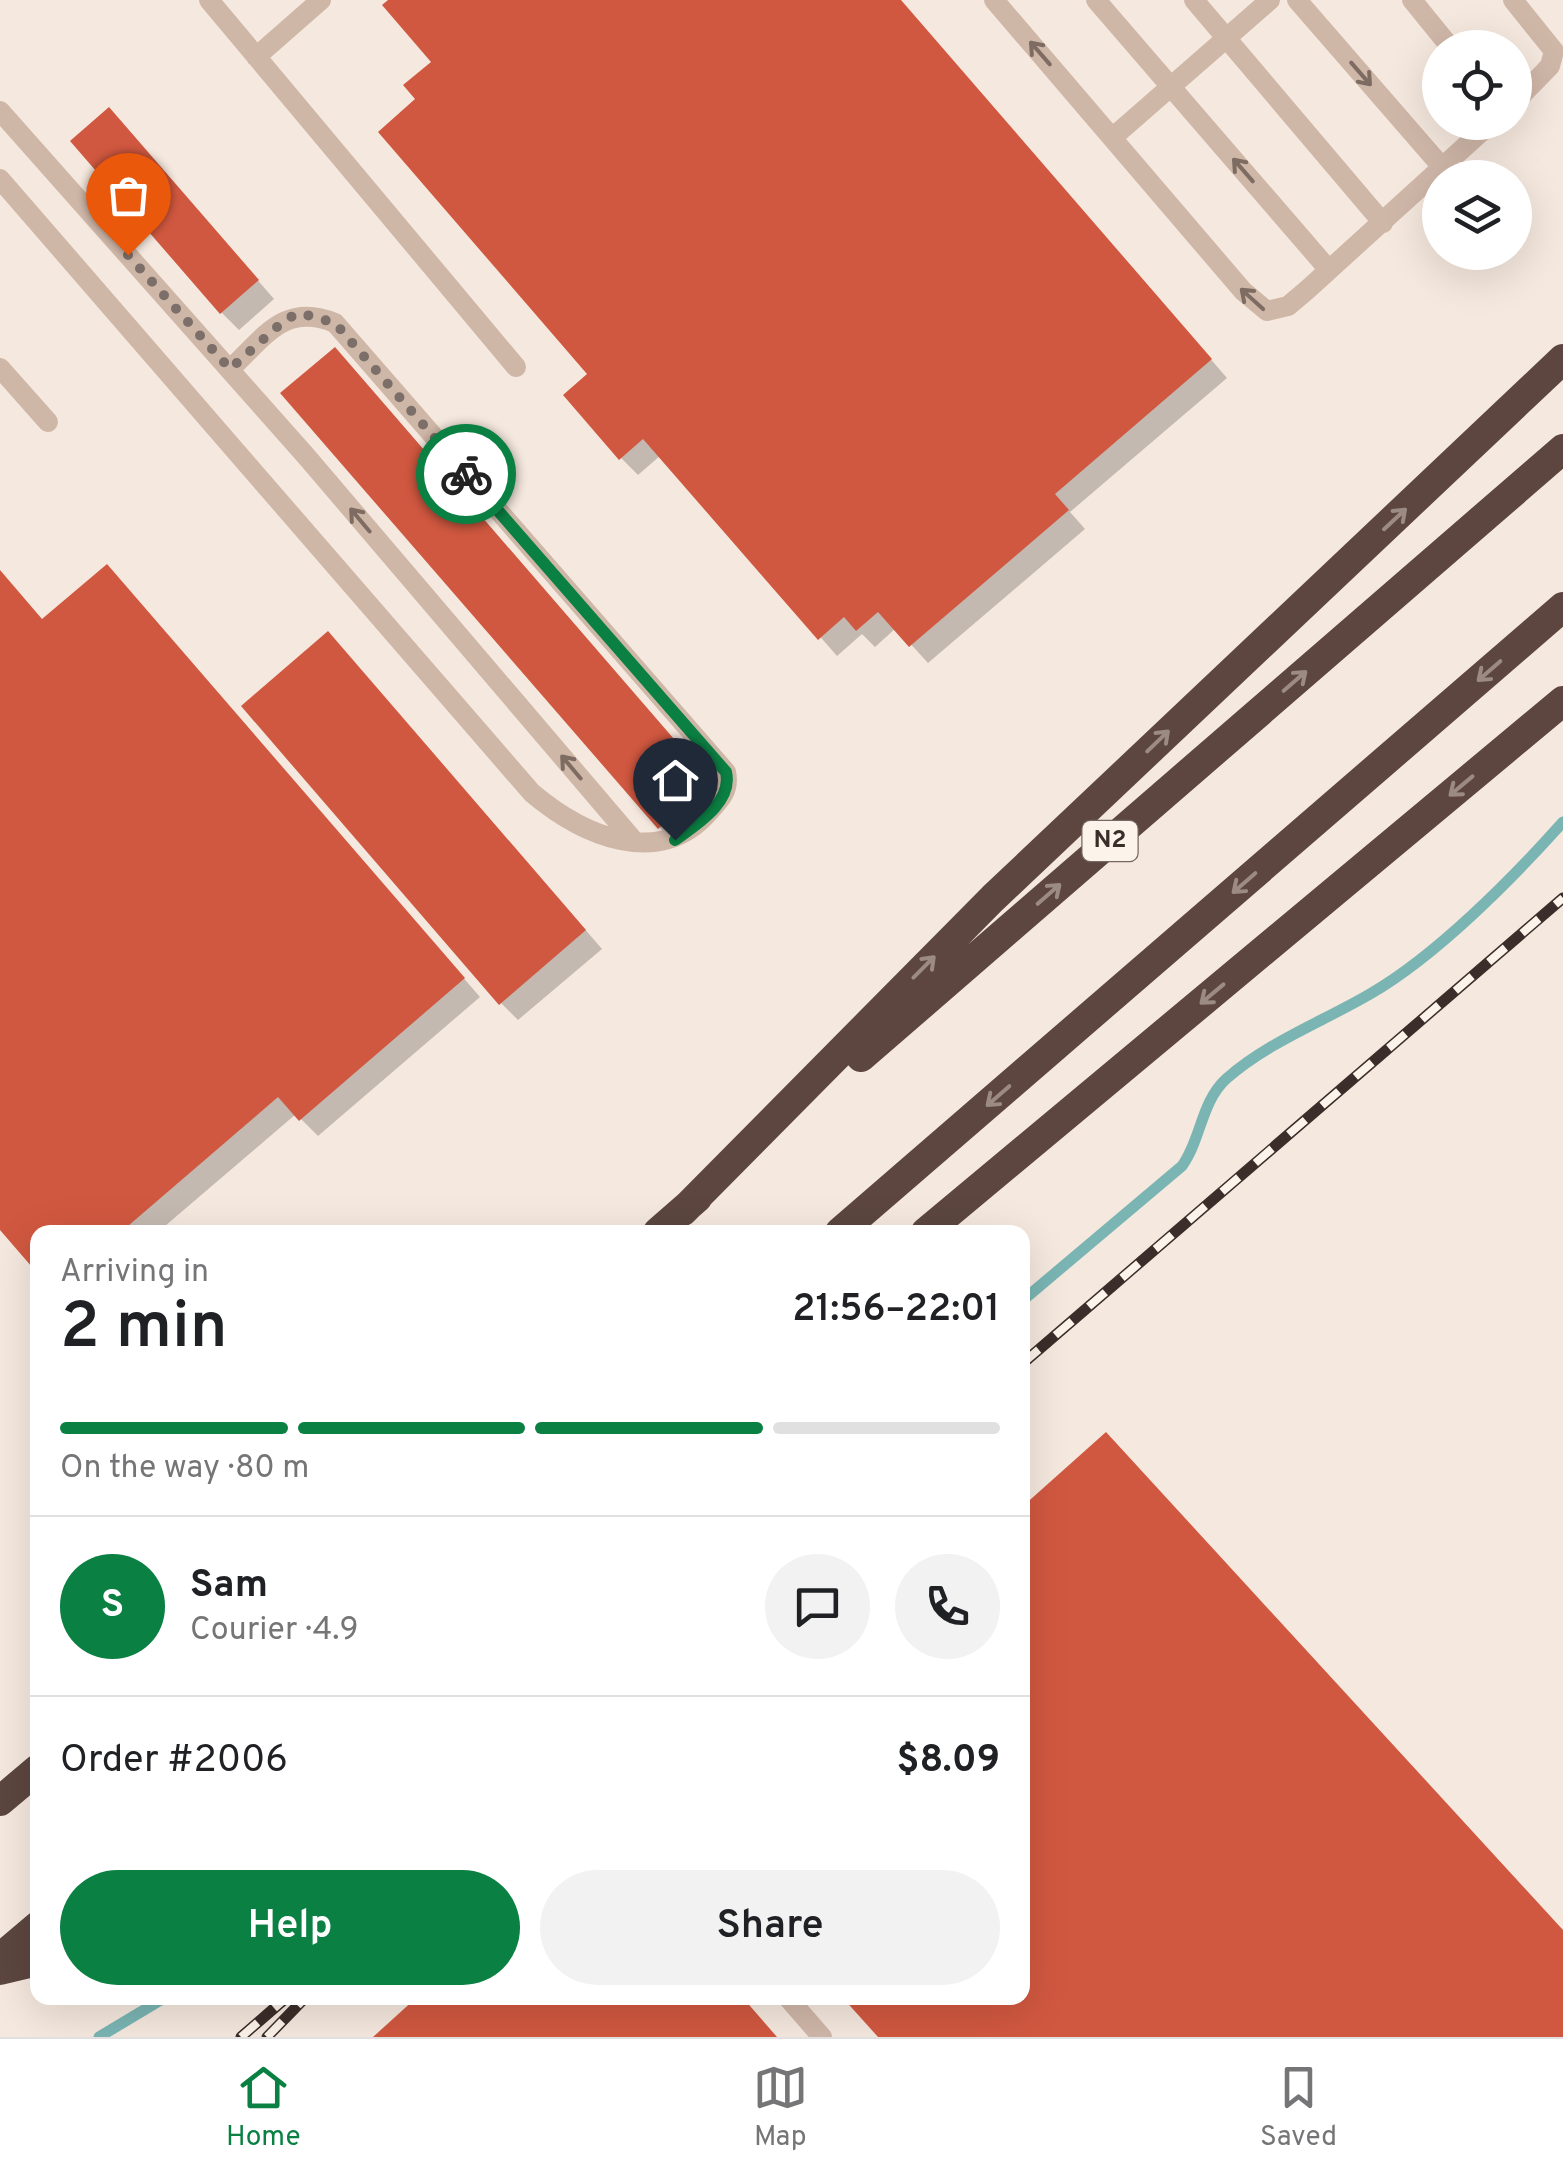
<!DOCTYPE html>
<html lang="en">
<head>
<meta charset="utf-8">
<style>
	:root { --surface:#fff; --page:#f2f2f2; --text:#202124; --muted:#757577; --line:#e0e0e0; --accent:#0b8043 }
	body { margin:0; font-family:Overpass,sans-serif; background:var(--page); color:var(--text); height:100vh; display:flex; flex-direction:column; font-size:38px; white-space:nowrap }
	* { box-sizing:border-box; margin:0 }
	p { font-size:32px; color:var(--muted) }
	.icon { flex:none; width:55px; height:55px; fill:none; stroke:currentColor; stroke-width:2; stroke-linecap:round; stroke-linejoin:round }
	.map { position:relative; flex:1; overflow:hidden }
	.drawer { position:absolute; left:30px; top:1225px; width:1000px; height:780px; display:flex; flex-direction:column; background:var(--surface); border-radius:20px; box-shadow:0 10px 40px #0002 }
	.drawer>* { flex:none }
	.tools { position:absolute; left:1422px; top:30px; display:grid; gap:20px }
	.tools a { display:grid; place-items:center; width:110px; height:110px; border-radius:50%; background:var(--surface); box-shadow:0 10px 40px #0002; font-size:50px }
	.pin { position:absolute; display:grid; place-items:center; width:85px; height:85px; color:#fff; margin:-102px -42px; border-radius:50% 50% 50% 0; rotate:-45deg; box-shadow:0 0 10px #0007 }
	.pin .icon { rotate:45deg }
	.courier { position:absolute; display:grid; place-items:center; width:100px; height:100px; margin:-50px; border:8px solid #0b8043; border-radius:50%; background:#fff; color:#222; box-shadow:0 2px 12px #0007 }
	.summary em { font-style:normal; font-weight:600 }
	.summary div { display:flex; flex-direction:column-reverse }
	.summary { display:flex; align-items:center; justify-content:space-between; height:170px; padding:0 30px }
	h1 { font-size:65px; font-weight:600; line-height:75px }
	.bar { display:grid; grid-template-columns:repeat(4,1fr); gap:15px 10px; align-content:center; height:120px; padding:0 30px }
	.bar i { height:12px; border-radius:8px; background:var(--line) }
	.bar .active { background:var(--accent) }
	.bar p { grid-column:span 4 }
	.line { display:flex; align-items:center; gap:25px; padding:0 30px; border-top:2px solid var(--line) }
	.line div { flex:1 }
	.round { display:grid; place-items:center; flex:none; width:105px; height:105px; border-radius:52px; background:var(--page) }
	.button { display:flex; gap:20px; margin-top:auto; padding:20px 30px }
	.button a { flex:1; height:115px; border-radius:60px; background:var(--accent); color:#fff; font-size:40px; font-weight:600; line-height:115px; text-align:center }
	.button a+a { background:var(--page); color:var(--text) }
	.menu { display:flex; justify-content:space-around; align-items:center; height:140px; border-top:2px solid var(--line); background:var(--surface); font-size:28px; color:var(--muted) }
	.menu a { display:grid; justify-items:center; gap:5px }
	.menu .active { color:var(--accent) }
	.map>svg:first-child { display:block }
</style>
</head>
<body>
<div class="map">
<svg width="1563" height="2037" viewBox="0 0 1563 2037">
	<rect width="100%" height="100%" fill="#f5e8de"/>
	<path fill="#0003" d="M392 0H900L1227 378 1070 512 1085 529 928 663 896 628 875 647 862 634 837 656 661 455 638 475 621 458 590 375 419 99 434 62Z
		M126 128 274 299 239 330 221 312Z
		M352 367 727 801 677 844 659 827Z
		M0 572 43 621 124 585 480 997 318 1136 296 1114 158 1232H38L0 1227Z
		M345 652 602 949 518 1020 501 1003Z
		M1563 1932V2037H881L846 1998H1022Z
		M420 1998H743L776 2037H376Z"/>
	<g fill="none" stroke-linecap="round" stroke-linejoin="round">
		<path stroke="#7ab5b3" stroke-width="11" d="M1022 1301 1182 1166C1201 1140 1201 1102 1226 1079 1268 1042 1322 1022 1370 994 1436 956 1512 879 1563 822
			M99 2037 164 1998"/>
	</g>
	<path fill="#d15840" d="M388 0H901L1212 359 1055 494 1069 510 909 647 878 612 856 631 844 617 818 640 643 439 619 460 563 395 587 374 378 132 415 99 403 85 431 62 382 5Z
		M109 107 259 280 220 314 70 141Z
		M335 347 712 783 658 829 280 393Z
		M107 564 465 978 299 1121 278 1097 121 1232H38V1274L0 1230V570L42 619Z
		M328 631 586 930 499 1005 241 706Z
		M1106 1432 1563 1930V2037H878L843 1998H1022V1507Z
		M416 1998H743L777 2037H373Z"/>
	<g fill="none" stroke-linecap="round" stroke-linejoin="round">
		<path stroke="#cfb7a8" stroke-width="20" d="M209 0 516 367
			M994 0 1243 291 1267 311 1288 306 1307 290 1492 122
			M1096 0 1329 270
			M1194 0 1383 223
			M1297 0 1442 167
			M1412 0 1451 48
			M1513 0 1554 51 1550 66 1515 102
			M256 57 321 0
			M0 111 306 456 635 842
			M1112 138 1270 0
			M0 179 532 793C582 835 659 870 709 812 721 799 730 790 726 772L335 323C284 302 265 337 230 369
			M0 368 48 422
			M788 1998 822 2037"/>
		<path stroke="#5c463f" stroke-width="30" d="M861 1057 1563 449
			M683 1211 993 898 1563 359
			M658 1232 697 1198
			M840 1232 1563 607
			M926 1232 1563 701
			M0 1801 38 1769
			M0 1958 38 1926
			M0 1970 38 1961"/>
		<defs>
			<path id="rail" d="M1022 1364 1563 898
				M241 2037 286 1998
				M267 2037 305 1998"/>
		</defs>
		<use href="#rail" stroke="#3b2d29" stroke-width="11"/>
		<use href="#rail" stroke="#fcf3eb" stroke-width="8" stroke-dasharray="22" stroke-linecap="butt"/>
	</g>
	<defs><path id="oneway-shaft" d="M-6 0H5M1.5-3L5.5 0L1.5 3" fill="none" stroke-width="1.6" stroke-linecap="round" stroke-linejoin="round" transform="scale(2.5)"/></defs>
	<g stroke="#7e6b62">
		<use href="#oneway-shaft" transform="translate(1040 53) rotate(-131)"/>
		<use href="#oneway-shaft" transform="translate(1361 74) rotate(49)"/>
		<use href="#oneway-shaft" transform="translate(1243 170) rotate(-131)"/>
		<use href="#oneway-shaft" transform="translate(1252 299) rotate(-138)"/>
		<use href="#oneway-shaft" transform="translate(360 520) rotate(-130)"/>
		<use href="#oneway-shaft" transform="translate(571 767) rotate(-130)"/>
	</g>
	<g stroke="#9c8b84">
		<use href="#oneway-shaft" transform="translate(1395 519) rotate(-43)"/>
		<use href="#oneway-shaft" transform="translate(1489 671) rotate(139)"/>
		<use href="#oneway-shaft" transform="translate(1295 681) rotate(-41)"/>
		<use href="#oneway-shaft" transform="translate(1158 741) rotate(-44)"/>
		<use href="#oneway-shaft" transform="translate(1461 786) rotate(140)"/>
		<use href="#oneway-shaft" transform="translate(1244 883) rotate(139)"/>
		<use href="#oneway-shaft" transform="translate(1049 894) rotate(-41)"/>
		<use href="#oneway-shaft" transform="translate(924 967) rotate(-45)"/>
		<use href="#oneway-shaft" transform="translate(1212 994) rotate(140)"/>
		<use href="#oneway-shaft" transform="translate(998 1096) rotate(139)"/>
	</g>
	<g fill="none" stroke-linecap="round" stroke-linejoin="round">
		<path stroke="#7c6e68" stroke-width="10" stroke-dasharray="0 18" d="M128 255 230 369 286 319 300 313 335 323 466 474"/>
		<path stroke="#0b8043" stroke-width="12" d="M466 474 726 772C733 802 697 824 675 840"/>
	</g>
	<g text-anchor="middle" dominant-baseline="central" stroke-width="8" stroke-linejoin="round" paint-order="stroke">
		<rect fill="#fcf3eb" stroke="#756863" stroke-width="2.5" x="1082.5" y="821" width="55" height="40" rx="8"/>
		<g font-size="25" font-weight="bold" fill="#3b2d29">
			<text x="1110" y="841">N2</text>
		</g>
	</g>
</svg>
<div class="tools">
<a><svg class="icon" aria-label="locate" viewBox="0 0 24 24"><circle cx="12" cy="12" r="6"/><path d="M12 2v4M12 18v4M2 12h4M18 12h4"/></svg></a>
<a><svg class="icon" aria-label="layers" viewBox="0 0 24 24"><path d="M12 4l9 5-9 5-9-5zM3 14l9 5 9-5"/></svg></a>
</div>
<div class="pin" style="left:128px;top:255px;background:#ea580c"><svg class="icon" aria-label="bag" viewBox="0 0 24 24"><path d="M5 8h14l-1 12H6zM9 8a3 3 0 0 1 6 0"/></svg></div>
<div class="pin" style="left:675px;top:840px;background:#1f2937"><svg class="icon" aria-label="home" viewBox="0 0 24 24"><path d="M3 11l9-7 9 7M6 9v11h12V9"/></svg></div>
<div class="courier" style="left:466px;top:474px"><svg class="icon" aria-label="bike" viewBox="0 0 24 24"><circle cx="6" cy="16" r="4"/><circle cx="18" cy="16" r="4"/><path d="M6 16l4-8h5l3 8M10 8l3 8H6M13 5h3"/></svg></div>
<section class="drawer">
<div class="summary"><div><h1>2 min</h1><p>Arriving in</p></div><em>21:56–22:01</em></div>
<div class="bar"><i class="active"></i><i class="active"></i><i class="active"></i><i></i><p>On the way · 80 m</p></div>
<div class="line" style="height:180px"><b class="round" style="background:var(--accent);color:#fff">S</b><div><b>Sam</b><p>Courier · 4.9</p></div><a class="round"><svg class="icon" aria-label="chat" viewBox="0 0 24 24"><path d="M4 5h16v11H9l-5 4z"/></svg></a><a class="round"><svg class="icon" aria-label="phone" viewBox="0 0 24 24"><path d="M5 4h4l2 5-3 2q2 4 5 5l2-3 5 2v4C11 20 4 13 5 4z"/></svg></a></div>
<div class="line" style="height:130px"><div>Order #2006</div><b>$8.09</b></div>
<div class="button"><a>Help</a><a>Share</a></div>
</section>
</div>
<nav class="menu">
<a class="active"><svg class="icon" aria-label="home" viewBox="0 0 24 24"><path d="M3 11l9-7 9 7M6 9v11h12V9"/></svg>Home</a>
<a><svg class="icon" aria-label="map" viewBox="0 0 24 24"><path d="M3 6l6-2 6 2 6-2v14l-6 2-6-2-6 2zM9 4v14M15 6v14"/></svg>Map</a>
<a><svg class="icon" aria-label="saved" viewBox="0 0 24 24"><path d="M7 4h10v16l-5-4-5 4z"/></svg>Saved</a>
</nav>
</body>
</html>
